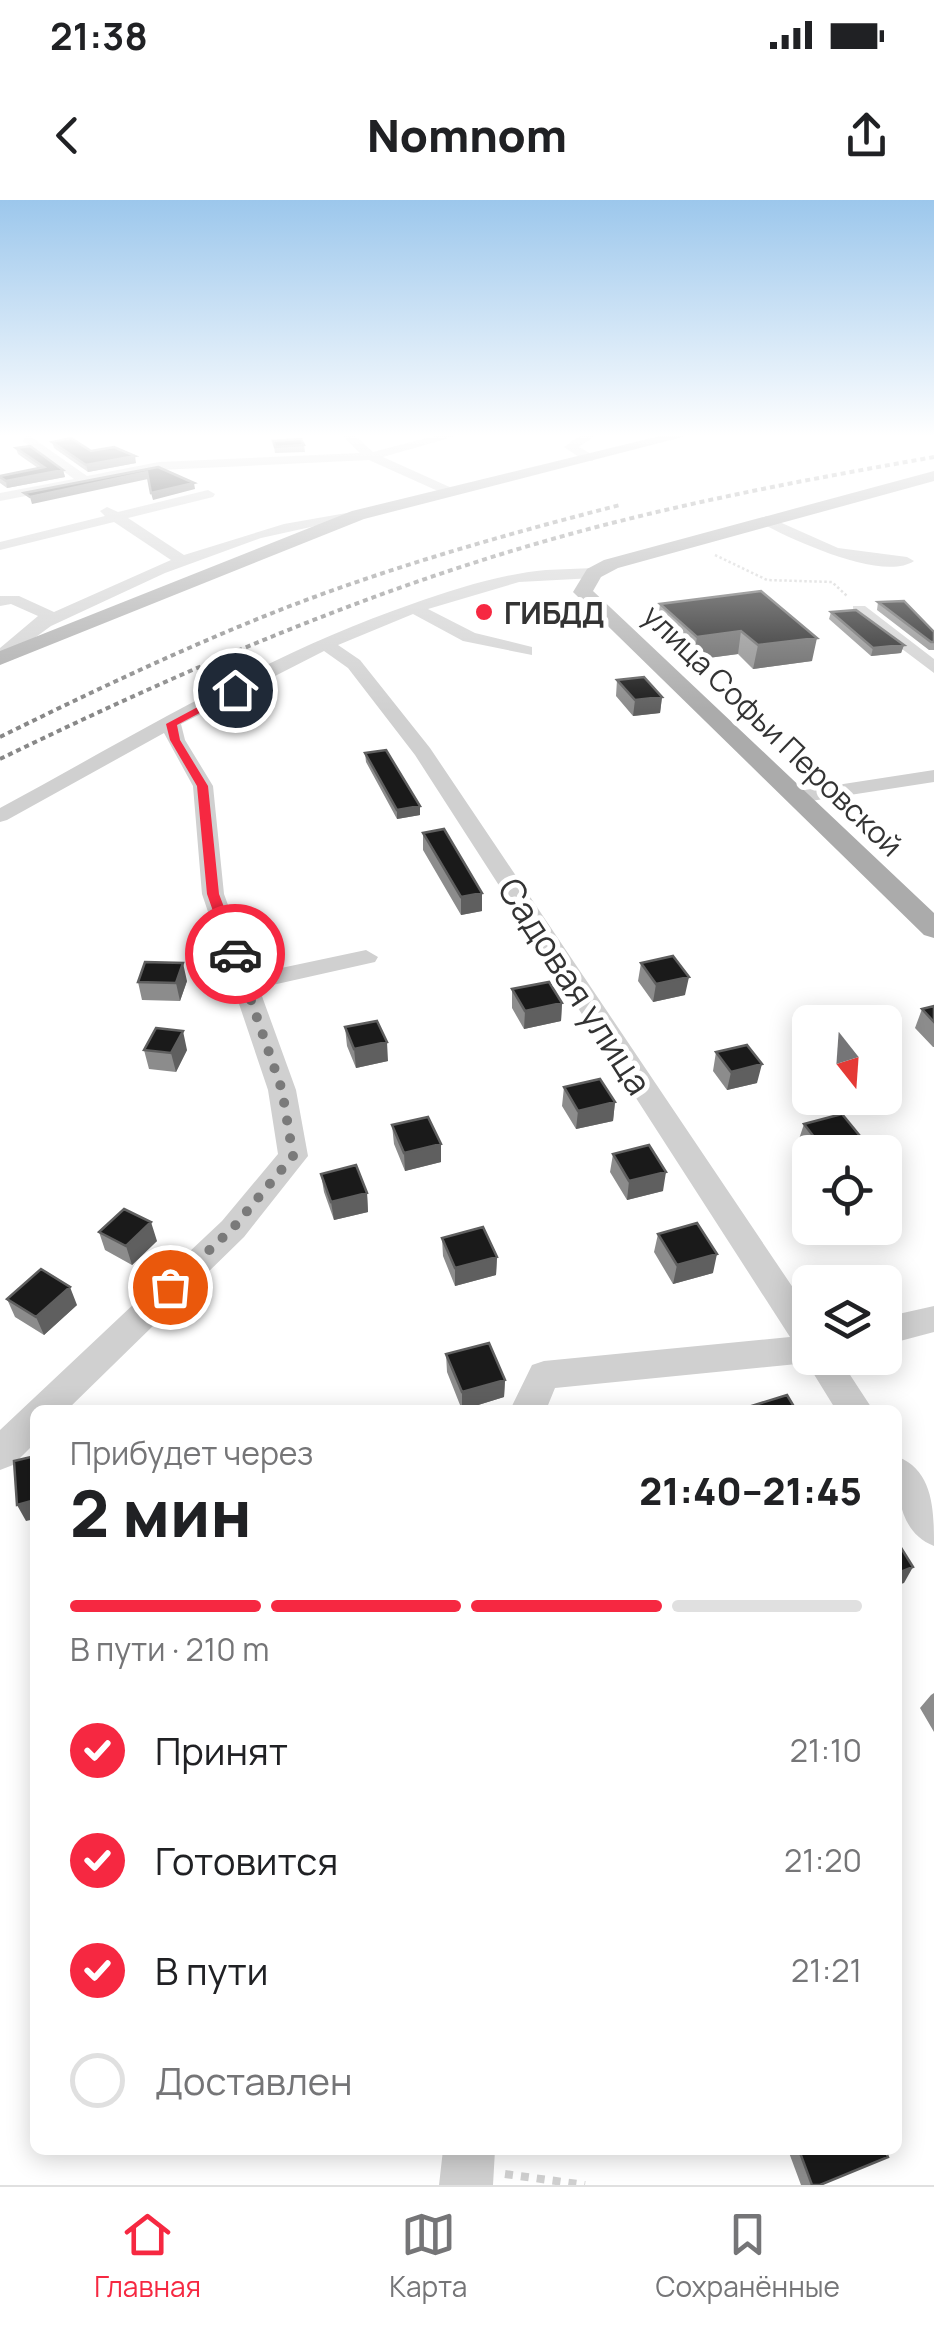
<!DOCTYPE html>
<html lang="ru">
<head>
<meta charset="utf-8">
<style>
	:root { --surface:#fff; --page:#f2f2f2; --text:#202124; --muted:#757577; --line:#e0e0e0; --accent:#f62841 }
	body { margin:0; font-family:Manrope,sans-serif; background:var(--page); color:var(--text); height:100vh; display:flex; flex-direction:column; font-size:38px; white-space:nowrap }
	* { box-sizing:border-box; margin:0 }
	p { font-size:32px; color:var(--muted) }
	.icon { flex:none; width:55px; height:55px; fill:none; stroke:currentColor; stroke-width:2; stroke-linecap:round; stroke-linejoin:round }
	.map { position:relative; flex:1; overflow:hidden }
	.side { position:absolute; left:30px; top:1205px; width:872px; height:750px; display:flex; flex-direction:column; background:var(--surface); border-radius:15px; box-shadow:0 5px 25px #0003 }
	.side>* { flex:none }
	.needle { width:65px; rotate:163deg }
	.fabs { position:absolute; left:792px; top:805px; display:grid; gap:20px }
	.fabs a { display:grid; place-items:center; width:110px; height:110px; border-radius:15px; background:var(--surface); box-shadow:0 5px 25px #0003; font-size:50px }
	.pin { position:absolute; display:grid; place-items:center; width:85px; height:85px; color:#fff; margin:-42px; border:5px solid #fff; border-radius:50%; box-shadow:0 2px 10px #0007 }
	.courier { position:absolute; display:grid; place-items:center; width:100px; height:100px; margin:-50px; border:8px solid #f62841; border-radius:50%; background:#fff; color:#222; box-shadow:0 2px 12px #0007 }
	.overview em { font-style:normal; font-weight:800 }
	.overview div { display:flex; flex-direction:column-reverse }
	.overview { display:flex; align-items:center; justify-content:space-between; height:170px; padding:0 40px }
	h1 { font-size:65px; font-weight:800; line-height:75px }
	.bar { display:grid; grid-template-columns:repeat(4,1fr); gap:15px 10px; align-content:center; height:120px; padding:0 40px }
	.bar i { height:12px; border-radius:8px; background:var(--line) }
	.bar .selected { background:var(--accent) }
	.bar p { grid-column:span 4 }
	ol { padding:0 40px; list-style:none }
	li { display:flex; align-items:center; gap:30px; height:110px }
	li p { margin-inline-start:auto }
	li .icon { padding:10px; border-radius:50%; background:var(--accent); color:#fff; stroke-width:4 }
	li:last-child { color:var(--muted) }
	li i { width:55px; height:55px; border:5px solid var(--line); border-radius:50% }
	.status { display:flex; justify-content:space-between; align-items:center; height:70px; padding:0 50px; background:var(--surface); direction:ltr }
	.status svg { height:28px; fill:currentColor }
	header { display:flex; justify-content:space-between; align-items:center; height:130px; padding:0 40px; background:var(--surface); font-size:45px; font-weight:800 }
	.tabs { display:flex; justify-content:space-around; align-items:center; height:140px; border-top:2px solid var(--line); background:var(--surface); font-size:28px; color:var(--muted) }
	.tabs a { display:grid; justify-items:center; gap:5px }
	.tabs .selected { color:var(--accent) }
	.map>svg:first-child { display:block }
</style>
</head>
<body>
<div class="status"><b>21:38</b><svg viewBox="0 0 49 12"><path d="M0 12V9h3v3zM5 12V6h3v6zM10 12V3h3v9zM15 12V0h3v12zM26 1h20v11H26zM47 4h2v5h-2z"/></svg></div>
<header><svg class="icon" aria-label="back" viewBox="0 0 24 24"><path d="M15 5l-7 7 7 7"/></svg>Nomnom<svg class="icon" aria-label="share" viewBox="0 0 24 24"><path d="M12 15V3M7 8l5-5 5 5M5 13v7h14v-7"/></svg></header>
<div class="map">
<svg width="934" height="1985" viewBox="0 0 934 1985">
	<rect width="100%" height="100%" fill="#fff"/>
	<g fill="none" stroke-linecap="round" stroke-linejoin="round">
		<path stroke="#d0d0d0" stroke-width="2.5" stroke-dasharray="2.5 2.5" stroke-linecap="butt" d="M715 355 767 380 832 382 847 396"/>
		<path stroke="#d0d0d0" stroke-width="8" stroke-dasharray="8 8" stroke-linecap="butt" d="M505 1974 585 1985"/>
		<path fill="#d0d0d0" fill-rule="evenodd" d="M27 234 87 276 159 262 360 253 340 234H353L373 252 442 234H463L383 257 454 289 456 292 449 296 369 260 159 270 0 301V293L74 279 23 241Z
			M582 234H597L579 247 593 255V261H585L564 247Z
			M208 290 215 294 213 297 128 318 184 355 284 324 358 311 365 315 261 338 165 373 51 426 0 463V448L38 416 11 404 0 406V396H19L54 412 171 360 114 322 0 350V342L105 316 100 311 107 307 118 312Z
			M766 316 838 348 907 357 914 361C883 382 792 340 761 323L759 320Z
			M546 370 594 368 602 373 594 378 519 382 428 409 475 433 532 447V455L463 441 413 414 338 445 360 460 430 548 810 1113V1158H839L873 1210H836L807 1163 555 1188 546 1210H510L532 1165 544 1161 790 1137 415 555 348 468 324 451 181 524 185 540 213 586 224 694 253 774 366 750 378 757 375 762 259 788 296 890 308 956 244 1037 67 1210H35V1243L13 1265 0 1270V1230L222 1021 278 954 268 890 202 694 193 586 164 533 7 620 0 622V608C135 535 267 454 412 404 455 389 501 374 546 370Z
			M853 406H865L934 459V473L853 412Z
			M934 570V582L798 603 788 597 798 591Z
			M934 1106V1132L885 1145V1117Z
			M898 1257C934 1271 934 1312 934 1346 898 1332 896 1290 898 1257Z
			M443 1950H495L493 1985H439Z"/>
		<path fill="#ababab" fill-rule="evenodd" d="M668 234H694L364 319 0 465V451L352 311Z
			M934 271V281L618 368 601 377 593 391 934 713V738L924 735 573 392 587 369 604 360Z"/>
		<path stroke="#888" stroke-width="4" stroke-dasharray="5 4" stroke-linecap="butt" d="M0 537C93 491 188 446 285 408 394 366 507 334 620 305
			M0 559C177 473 359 394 549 340 675 304 804 280 934 257"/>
	</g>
	<path fill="#8c8c8c" d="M273 241 304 245 305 252 275 253Z
		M52 242 91 251 136 263 88 272 54 248Z
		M16 248 63 270 65 277 7 288 0 283V276L38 268 18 254Z
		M761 391 812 461 753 469 738 454 693 460 657 427 660 404Z
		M878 402 934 432V450H929L877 410Z
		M831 412 904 445 901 453 871 456 829 419Z
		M617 480 662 497 660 513 633 516 616 496Z
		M365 553 420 615 397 619 366 562Z
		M423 633 482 711 461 715 423 650Z
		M641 763 685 795 653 802 638 781Z
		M187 781 180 801 142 800 138 782Z
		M512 789 562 803 561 821 524 829 512 808Z
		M934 806V847H933L915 828 922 809Z
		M345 827 388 861 356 868 347 846Z
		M144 850H187L176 872 149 869Z
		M716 852 757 883 727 890 713 871Z
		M564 887 615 902 613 921 576 929 562 906Z
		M804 924 854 952H810V957L798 942Z
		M392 925 441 962 405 971 394 944Z
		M613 954 663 991 627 1000 610 972Z
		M321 974 367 993 368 1012 334 1020 324 992Z
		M822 1028H860L828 1036Z
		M99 1032 157 1041 132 1065 105 1050Z
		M658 1034 713 1073 673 1084 654 1052Z
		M442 1038 497 1057 496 1075 455 1086 443 1056Z
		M7 1099 77 1105 44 1135 15 1117Z
		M446 1154 505 1180 504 1197 462 1210 447 1172Z
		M934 1493V1532L920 1508 931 1495Z
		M788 1950H885L820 1985H801Z"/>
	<path fill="#5f5f5f" d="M135 256 136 263 88 272 86 265Z
		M63 270 65 277 7 288 6 281Z
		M147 272 148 279 32 304 30 297Z
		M194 283 195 289 153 300 151 293Z
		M741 431 738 454 693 460 697 437Z
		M817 438 812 461 753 469 758 445Z
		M904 445 901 453 871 456 873 448Z
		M662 497 660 513 633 516 635 500Z
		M420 606V615L397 619V610Z
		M482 693V711L461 715V697Z
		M183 763 187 781 180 801 176 783Z
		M689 777 685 795 653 802 656 784Z
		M562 803 561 821 524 829 525 811Z
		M183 831 187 850 176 872 171 853Z
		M387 842 388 861 356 868 354 849Z
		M762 864 757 883 727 890 731 872Z
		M615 902 613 921 576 929 578 911Z
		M860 936 854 952H819L821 946Z
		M441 944V962L405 971 404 953Z
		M666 972 663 991 627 1000 629 981Z
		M367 993 368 1012 334 1020 331 1002Z
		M151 1022 157 1041 132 1065 126 1046Z
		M831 1028H860L828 1036Z
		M717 1054 713 1073 673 1084 677 1065Z
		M497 1057 496 1075 455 1086V1068Z
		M70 1087 77 1105 44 1135 36 1117Z
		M505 1180 504 1197 462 1210V1192Z
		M35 1300V1319L26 1321 17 1305Z
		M913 1367 904 1383 898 1385V1373Z"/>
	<path fill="#1a1a1a" stroke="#5f5f5f" stroke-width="2.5" d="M71 238 91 251 114 247 135 256 86 265 52 242Z
		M301 239 304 245 275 247 273 241Z
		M30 246 63 270 6 281 0 277V276L44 267 16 248Z
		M158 267 194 283 151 293 147 272 30 297 24 293Z
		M761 391 817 438 758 445 741 431 697 437 660 404Z
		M904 401 934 432V442H931L878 402Z
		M856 410 904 445 873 448 831 412Z
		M644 477 662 497 635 500 617 480Z
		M386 550 420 606 397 610 365 553Z
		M444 629 482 693 461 697 423 633Z
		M673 756 689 777 656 784 641 763Z
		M145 762 183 763 176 783 138 782Z
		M549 782 562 803 525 811 512 789Z
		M934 806V822L922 809Z
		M377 821 387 842 354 849 345 827Z
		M156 828 183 831 171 853 144 850Z
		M747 845 762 864 731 872 716 852Z
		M600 879 615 902 578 911 564 887Z
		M842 914 860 936 821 946 804 924Z
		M428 917 441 944 404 953 392 925Z
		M649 945 666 972 629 981 613 954Z
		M356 965 367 993 331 1002 321 974Z
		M124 1009 151 1022 126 1046 99 1032Z
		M697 1023 717 1054 677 1065 658 1034Z
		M483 1027 497 1057 455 1068 442 1038Z
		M41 1069 70 1087 36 1117 7 1099Z
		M489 1143 505 1180 462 1192 446 1154Z
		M787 1195 796 1210H746L745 1208Z
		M35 1256V1300L17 1305 14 1261Z
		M898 1343 913 1367 898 1373Z
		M799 1950H885L888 1957 820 1985H812Z"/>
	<linearGradient id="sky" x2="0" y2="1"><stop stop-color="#9cc7ec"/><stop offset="0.46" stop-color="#fff"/><stop offset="1" stop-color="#fff" stop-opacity="0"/></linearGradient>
	<rect width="934" height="512" fill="url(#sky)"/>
	<path fill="#f62841" d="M235 487 239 492 177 525 180 540 208 586 219 694 242 754 235 758 228 754 207 694 197 586 170 540 166 524Z"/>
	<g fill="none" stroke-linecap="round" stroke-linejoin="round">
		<path stroke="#7a7a7a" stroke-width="10" stroke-dasharray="0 18" d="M170 1087 233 1028 293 956 282 890 235 754"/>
	</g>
	<circle fill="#f62841" stroke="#fff" stroke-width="4" cx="484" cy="412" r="10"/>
	<g text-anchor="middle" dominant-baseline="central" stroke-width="10" stroke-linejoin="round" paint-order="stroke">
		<g font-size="30" font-weight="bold" fill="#333" stroke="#fff" text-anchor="start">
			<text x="504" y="412">ГИБДД</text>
		</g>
		<g font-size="30" fill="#333" stroke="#fff">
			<text transform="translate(773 530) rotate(44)">улица Софьи Перовской</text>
		</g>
		<g font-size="35" fill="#333" stroke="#fff">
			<text transform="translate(575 786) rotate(57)">Садовая улица</text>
		</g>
	</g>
</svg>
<div class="fabs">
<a><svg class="needle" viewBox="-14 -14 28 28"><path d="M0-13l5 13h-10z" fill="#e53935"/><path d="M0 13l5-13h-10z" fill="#757577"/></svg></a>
<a><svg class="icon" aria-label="locate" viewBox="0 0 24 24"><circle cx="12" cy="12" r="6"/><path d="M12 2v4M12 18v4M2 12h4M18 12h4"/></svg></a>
<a><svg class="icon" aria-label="layers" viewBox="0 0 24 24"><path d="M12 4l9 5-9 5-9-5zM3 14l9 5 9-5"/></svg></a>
</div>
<div class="pin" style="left:170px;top:1087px;background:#ea580c"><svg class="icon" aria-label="bag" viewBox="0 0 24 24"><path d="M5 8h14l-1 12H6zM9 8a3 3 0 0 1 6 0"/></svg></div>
<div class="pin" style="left:235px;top:490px;background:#1f2937"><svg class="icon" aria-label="home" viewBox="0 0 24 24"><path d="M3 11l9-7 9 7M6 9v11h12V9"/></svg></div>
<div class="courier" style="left:235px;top:754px"><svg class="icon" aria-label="car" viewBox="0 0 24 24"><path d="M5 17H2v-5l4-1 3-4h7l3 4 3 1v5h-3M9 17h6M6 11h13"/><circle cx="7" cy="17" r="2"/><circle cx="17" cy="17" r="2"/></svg></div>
<section class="side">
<div class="overview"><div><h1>2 мин</h1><p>Прибудет через</p></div><em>21:40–21:45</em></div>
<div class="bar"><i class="selected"></i><i class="selected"></i><i class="selected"></i><i></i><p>В пути · 210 m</p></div>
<ol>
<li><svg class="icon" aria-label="check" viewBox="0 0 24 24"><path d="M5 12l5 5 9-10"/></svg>Принят<p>21:10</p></li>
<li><svg class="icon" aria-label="check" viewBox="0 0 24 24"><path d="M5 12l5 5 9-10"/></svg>Готовится<p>21:20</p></li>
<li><svg class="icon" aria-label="check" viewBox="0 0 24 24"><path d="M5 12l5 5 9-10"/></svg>В пути<p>21:21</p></li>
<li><i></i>Доставлен</li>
</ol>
</section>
</div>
<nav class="tabs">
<a class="selected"><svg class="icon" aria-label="home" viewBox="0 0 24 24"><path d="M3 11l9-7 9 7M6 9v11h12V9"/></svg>Главная</a>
<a><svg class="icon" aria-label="map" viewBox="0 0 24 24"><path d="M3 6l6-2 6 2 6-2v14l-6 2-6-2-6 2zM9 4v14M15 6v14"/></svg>Карта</a>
<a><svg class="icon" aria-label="saved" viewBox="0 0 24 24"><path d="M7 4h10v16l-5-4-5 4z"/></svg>Сохранённые</a>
</nav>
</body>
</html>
